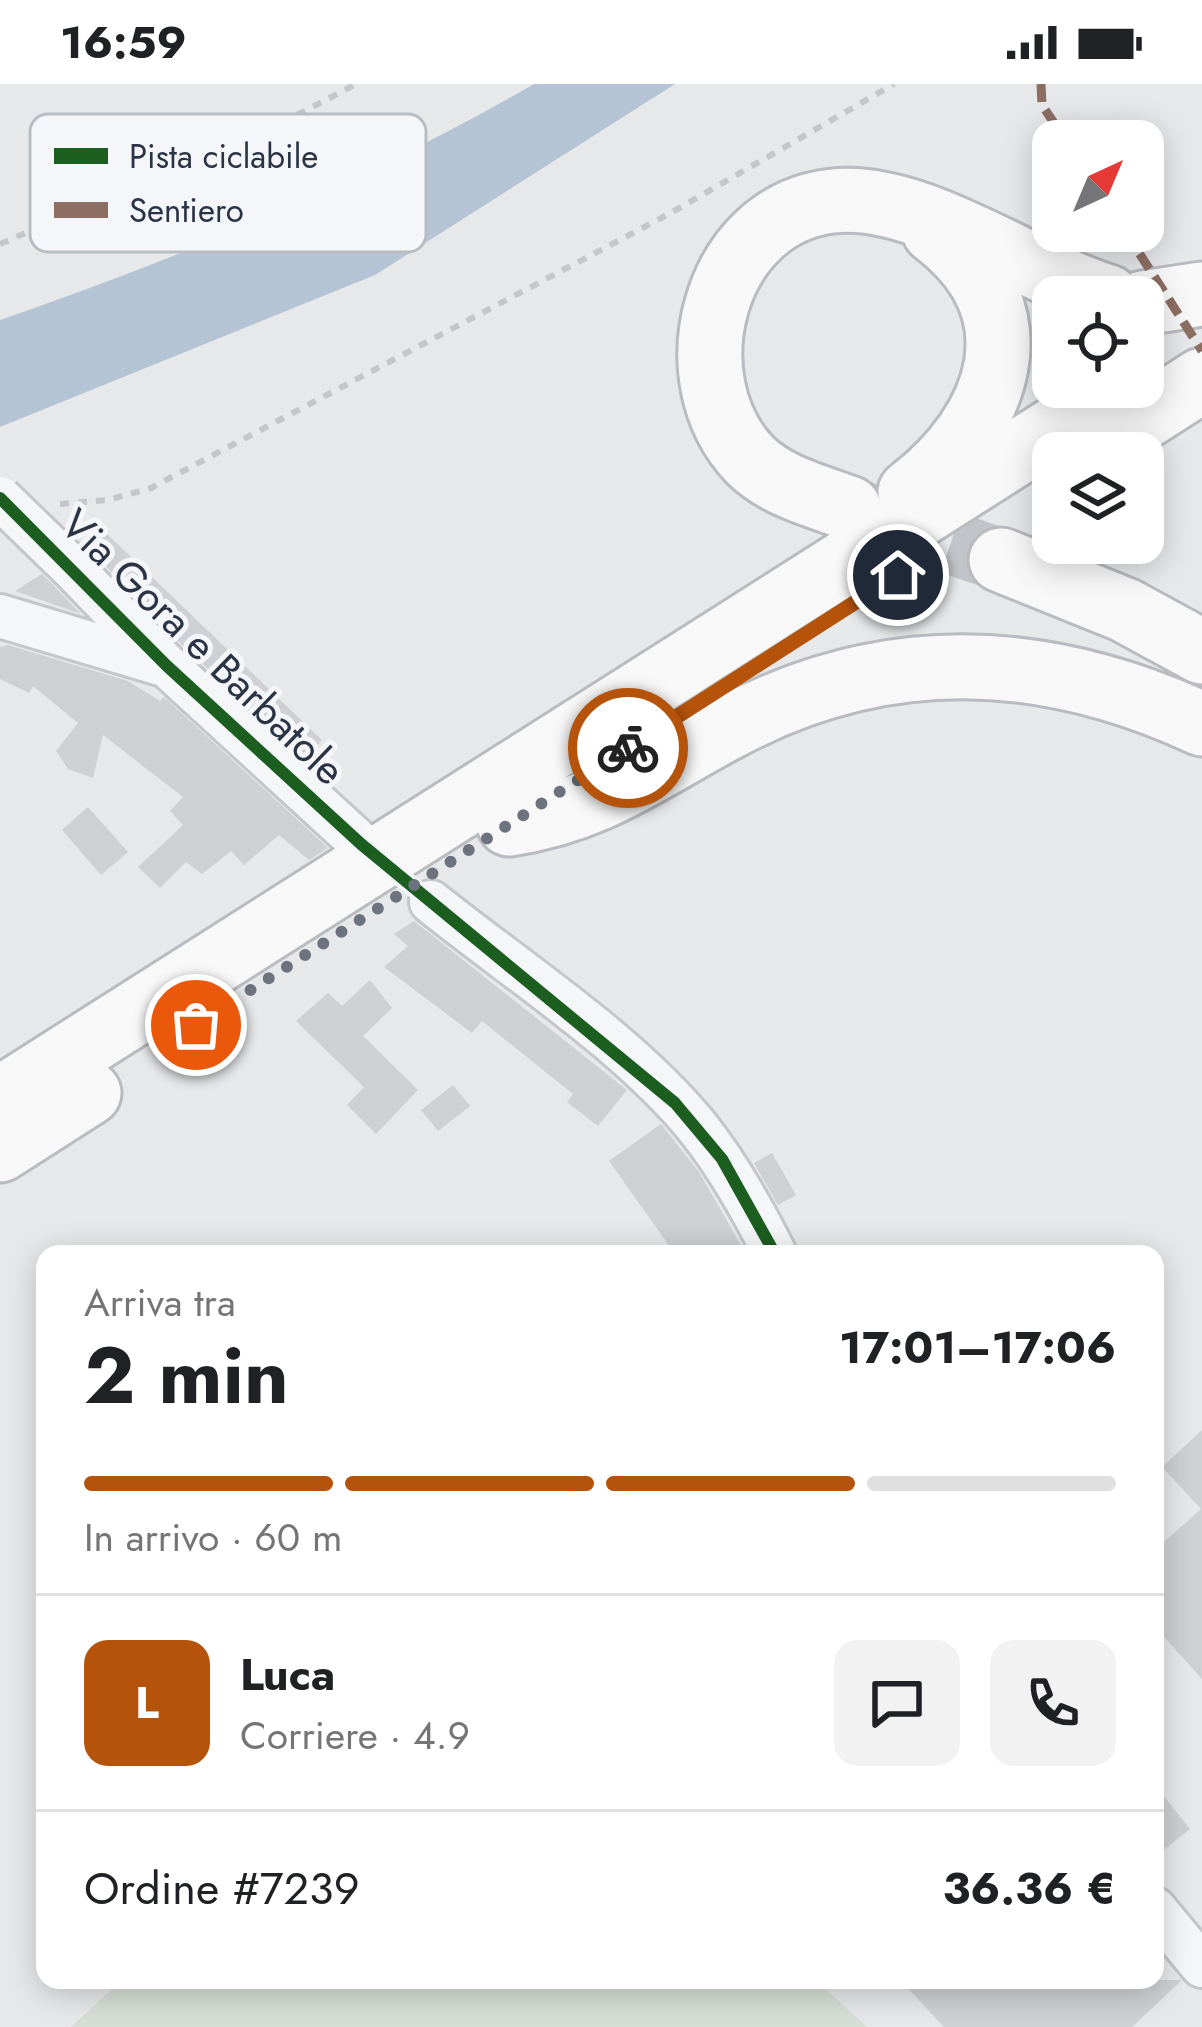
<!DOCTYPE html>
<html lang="it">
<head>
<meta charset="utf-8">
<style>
	:root { --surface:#fff; --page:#f2f2f2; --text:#202124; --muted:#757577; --line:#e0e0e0; --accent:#b45309 }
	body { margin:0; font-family:Jost,sans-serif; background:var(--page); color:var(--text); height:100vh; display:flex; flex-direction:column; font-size:45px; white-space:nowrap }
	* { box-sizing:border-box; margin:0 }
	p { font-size:39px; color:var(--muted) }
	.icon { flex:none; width:66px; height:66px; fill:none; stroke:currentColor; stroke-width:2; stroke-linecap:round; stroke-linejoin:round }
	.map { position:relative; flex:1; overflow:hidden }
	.details { position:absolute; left:36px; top:1161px; width:1128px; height:744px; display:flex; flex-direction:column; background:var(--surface); border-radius:24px; box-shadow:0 6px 30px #0003 }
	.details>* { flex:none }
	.needle { width:78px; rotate:44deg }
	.buttons { position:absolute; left:1032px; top:36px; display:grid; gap:24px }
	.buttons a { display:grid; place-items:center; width:132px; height:132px; border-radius:24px; background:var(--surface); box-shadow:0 6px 30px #0003; font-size:60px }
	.pin { position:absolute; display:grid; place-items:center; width:102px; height:102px; color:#fff; margin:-51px; border:6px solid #fff; border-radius:50%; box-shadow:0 3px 12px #0007 }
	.courier { position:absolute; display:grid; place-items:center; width:120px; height:120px; margin:-60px; border:9px solid #b45309; border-radius:50%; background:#fff; color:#222; box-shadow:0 3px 15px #0007 }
	.head em { font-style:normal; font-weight:700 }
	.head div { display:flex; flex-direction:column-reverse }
	.head { display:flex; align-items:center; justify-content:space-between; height:204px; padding:0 48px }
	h1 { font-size:78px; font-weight:700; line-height:90px }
	.bar { display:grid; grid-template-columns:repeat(4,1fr); gap:18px 12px; align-content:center; height:144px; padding:0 48px }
	.bar i { height:15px; border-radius:9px; background:var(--line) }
	.bar .active { background:var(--accent) }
	.bar p { grid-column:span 4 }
	.line { display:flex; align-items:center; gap:30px; padding:0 48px; border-top:3px solid var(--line) }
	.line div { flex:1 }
	.round { display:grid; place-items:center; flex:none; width:126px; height:126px; border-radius:24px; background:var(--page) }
	.status { display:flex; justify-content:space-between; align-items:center; height:84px; padding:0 60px; background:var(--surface); direction:ltr }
	.status svg { height:33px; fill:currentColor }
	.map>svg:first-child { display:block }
</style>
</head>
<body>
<div class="status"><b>16:59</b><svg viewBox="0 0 49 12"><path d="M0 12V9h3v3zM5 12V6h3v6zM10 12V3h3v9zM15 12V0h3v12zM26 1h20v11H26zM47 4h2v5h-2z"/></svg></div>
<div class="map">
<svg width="1202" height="1943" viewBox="0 0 1202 1943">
	<rect width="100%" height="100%" fill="#e6e8ea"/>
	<path fill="#d6ded6" d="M122 1896H816L867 1943H71Z"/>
	<path fill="#b4c4d5" d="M534 0H675L375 191 0 343V236C185 172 364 98 534 0Z"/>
	<path fill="#ced0d3" d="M105 448 322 656 305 674 185 564 88 464Z
		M42 490 51 499 81 530 15 507Z
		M8 561 128 597 160 617 164 613 328 764 309 776 279 751 244 781 231 767 202 790 186 778 160 804 138 783 183 741 170 727 183 713 103 651 93 694 68 685 56 667 78 639 33 602 29 609 0 595V563Z
		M88 723 128 768 101 791 62 746Z
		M414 837 627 1006 598 1042 567 1018 573 1010 482 937 472 949 384 883 408 862 394 850Z
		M370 896 392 924 363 952 418 1006 376 1050 347 1021 364 1003 296 937 328 909 342 922Z
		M453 1001 470 1022 438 1047 421 1026Z
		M661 1040 699 1088 746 1170H675L609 1077Z
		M772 1069 796 1111 778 1121 754 1079Z
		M1202 1346V1595L1155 1543V1466L1201 1425 1162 1383Z
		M1155 1701 1190 1745 1155 1773Z
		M900 1896H1180L1181 1897 1132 1943H944Z"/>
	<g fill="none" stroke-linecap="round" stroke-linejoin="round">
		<path stroke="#c1c4c9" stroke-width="63" stroke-dasharray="63 32" stroke-linecap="butt" d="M861 428 1001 476"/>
		<defs>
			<path id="minor" d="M69 481 167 582 361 760
				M0 532 160 580
				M431 818C518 888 628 958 698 1044 729 1083 753 1126 775 1170
				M1155 1825 1202 1882"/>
			<path id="highway" d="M1143 219 1202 210
				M1090 368 1202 296
				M910 408C1002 337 1040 227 934 147
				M849 424C816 412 776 402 750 376 672 295 712 130 833 117 918 107 1026 188 1108 213
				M1001 476 1125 526 1202 568
				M509 740C598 727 649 686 726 645 883 560 1042 566 1202 640
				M0 1015 1121 303
				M0 1066 89 1009"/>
		</defs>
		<use href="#minor" stroke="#c4c6c8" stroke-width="48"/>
		<use href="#highway" stroke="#b8bbbf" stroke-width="69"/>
		<path stroke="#c5c6ca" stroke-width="6" stroke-dasharray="9 9" stroke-linecap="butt" d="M0 160 305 27 356 0
			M60 420 108 416 151 404 667 131 894 0"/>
		<use href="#minor" stroke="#f5f6f7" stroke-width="42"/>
		<use href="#highway" stroke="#f8f8f8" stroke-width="63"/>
		<defs>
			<path id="minor-bridge" d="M0 414 69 481"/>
		</defs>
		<use href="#minor-bridge" stroke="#c4c6c8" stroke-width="48" stroke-linecap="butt"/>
		<use href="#minor-bridge" stroke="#f5f6f7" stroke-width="42"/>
		<path stroke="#8d6e63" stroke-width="9" stroke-dasharray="18 9" stroke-linecap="butt" d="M1041 0 1042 21 1066 57
			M1125 147 1202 267"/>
		<defs>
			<path id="cycleway" d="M0 414 167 582 361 760 675 1019 722 1075 775 1170"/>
		</defs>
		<use href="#cycleway" stroke="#f4f6f9" stroke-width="20"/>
		<use href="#cycleway" stroke="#1b5e20" stroke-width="12"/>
	</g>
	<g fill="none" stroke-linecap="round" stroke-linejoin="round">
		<path stroke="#6c737f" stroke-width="12" stroke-dasharray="0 21.6" d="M196 941 628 664"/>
		<path stroke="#b45309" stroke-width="15" d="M628 664 898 491"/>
	</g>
	<g text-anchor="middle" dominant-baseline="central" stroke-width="10" stroke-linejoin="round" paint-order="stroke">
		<g font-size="42" fill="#2b3445" stroke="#f4f6f9">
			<text transform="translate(203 563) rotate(44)">Via Gora e Barbatole</text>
		</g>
	</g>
	<rect x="30" y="30" width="396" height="138" rx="18" fill="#f4f6f9" stroke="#b8bcc3" stroke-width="3"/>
	<rect x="54" y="64" width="54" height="16" fill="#1b5e20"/>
	<rect x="54" y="118" width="54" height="16" fill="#8d6e63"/>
	<g font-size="33" fill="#2b3445">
		<text x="129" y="84">Pista ciclabile</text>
		<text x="129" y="138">Sentiero</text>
	</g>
</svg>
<div class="buttons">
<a><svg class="needle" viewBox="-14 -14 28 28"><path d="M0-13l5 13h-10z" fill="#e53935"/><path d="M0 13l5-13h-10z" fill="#757577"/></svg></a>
<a><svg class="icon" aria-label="locate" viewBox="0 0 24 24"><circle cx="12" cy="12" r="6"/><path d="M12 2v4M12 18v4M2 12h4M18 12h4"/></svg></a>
<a><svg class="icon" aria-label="layers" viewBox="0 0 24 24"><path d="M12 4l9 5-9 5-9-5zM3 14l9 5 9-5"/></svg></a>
</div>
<div class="pin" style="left:196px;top:941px;background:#ea580c"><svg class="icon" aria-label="bag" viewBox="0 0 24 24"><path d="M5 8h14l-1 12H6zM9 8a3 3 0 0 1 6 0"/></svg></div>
<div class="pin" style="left:898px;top:491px;background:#1f2937"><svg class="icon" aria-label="home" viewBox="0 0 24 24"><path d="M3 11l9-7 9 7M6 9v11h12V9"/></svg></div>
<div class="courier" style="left:628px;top:664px"><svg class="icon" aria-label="bike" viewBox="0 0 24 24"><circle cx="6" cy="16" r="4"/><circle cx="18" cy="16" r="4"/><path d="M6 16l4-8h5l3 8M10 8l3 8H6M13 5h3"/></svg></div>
<section class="details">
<div class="head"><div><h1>2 min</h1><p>Arriva tra</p></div><em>17:01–17:06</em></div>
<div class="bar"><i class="active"></i><i class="active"></i><i class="active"></i><i></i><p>In arrivo · 60 m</p></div>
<div class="line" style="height:216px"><b class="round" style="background:var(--accent);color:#fff">L</b><div><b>Luca</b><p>Corriere · 4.9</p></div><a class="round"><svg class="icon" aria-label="chat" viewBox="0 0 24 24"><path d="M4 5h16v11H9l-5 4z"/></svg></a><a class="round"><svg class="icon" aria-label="phone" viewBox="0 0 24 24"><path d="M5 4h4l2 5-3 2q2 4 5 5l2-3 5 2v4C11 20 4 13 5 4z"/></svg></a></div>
<div class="line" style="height:156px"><div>Ordine #7239</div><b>36.36 €</b></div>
</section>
</div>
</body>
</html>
